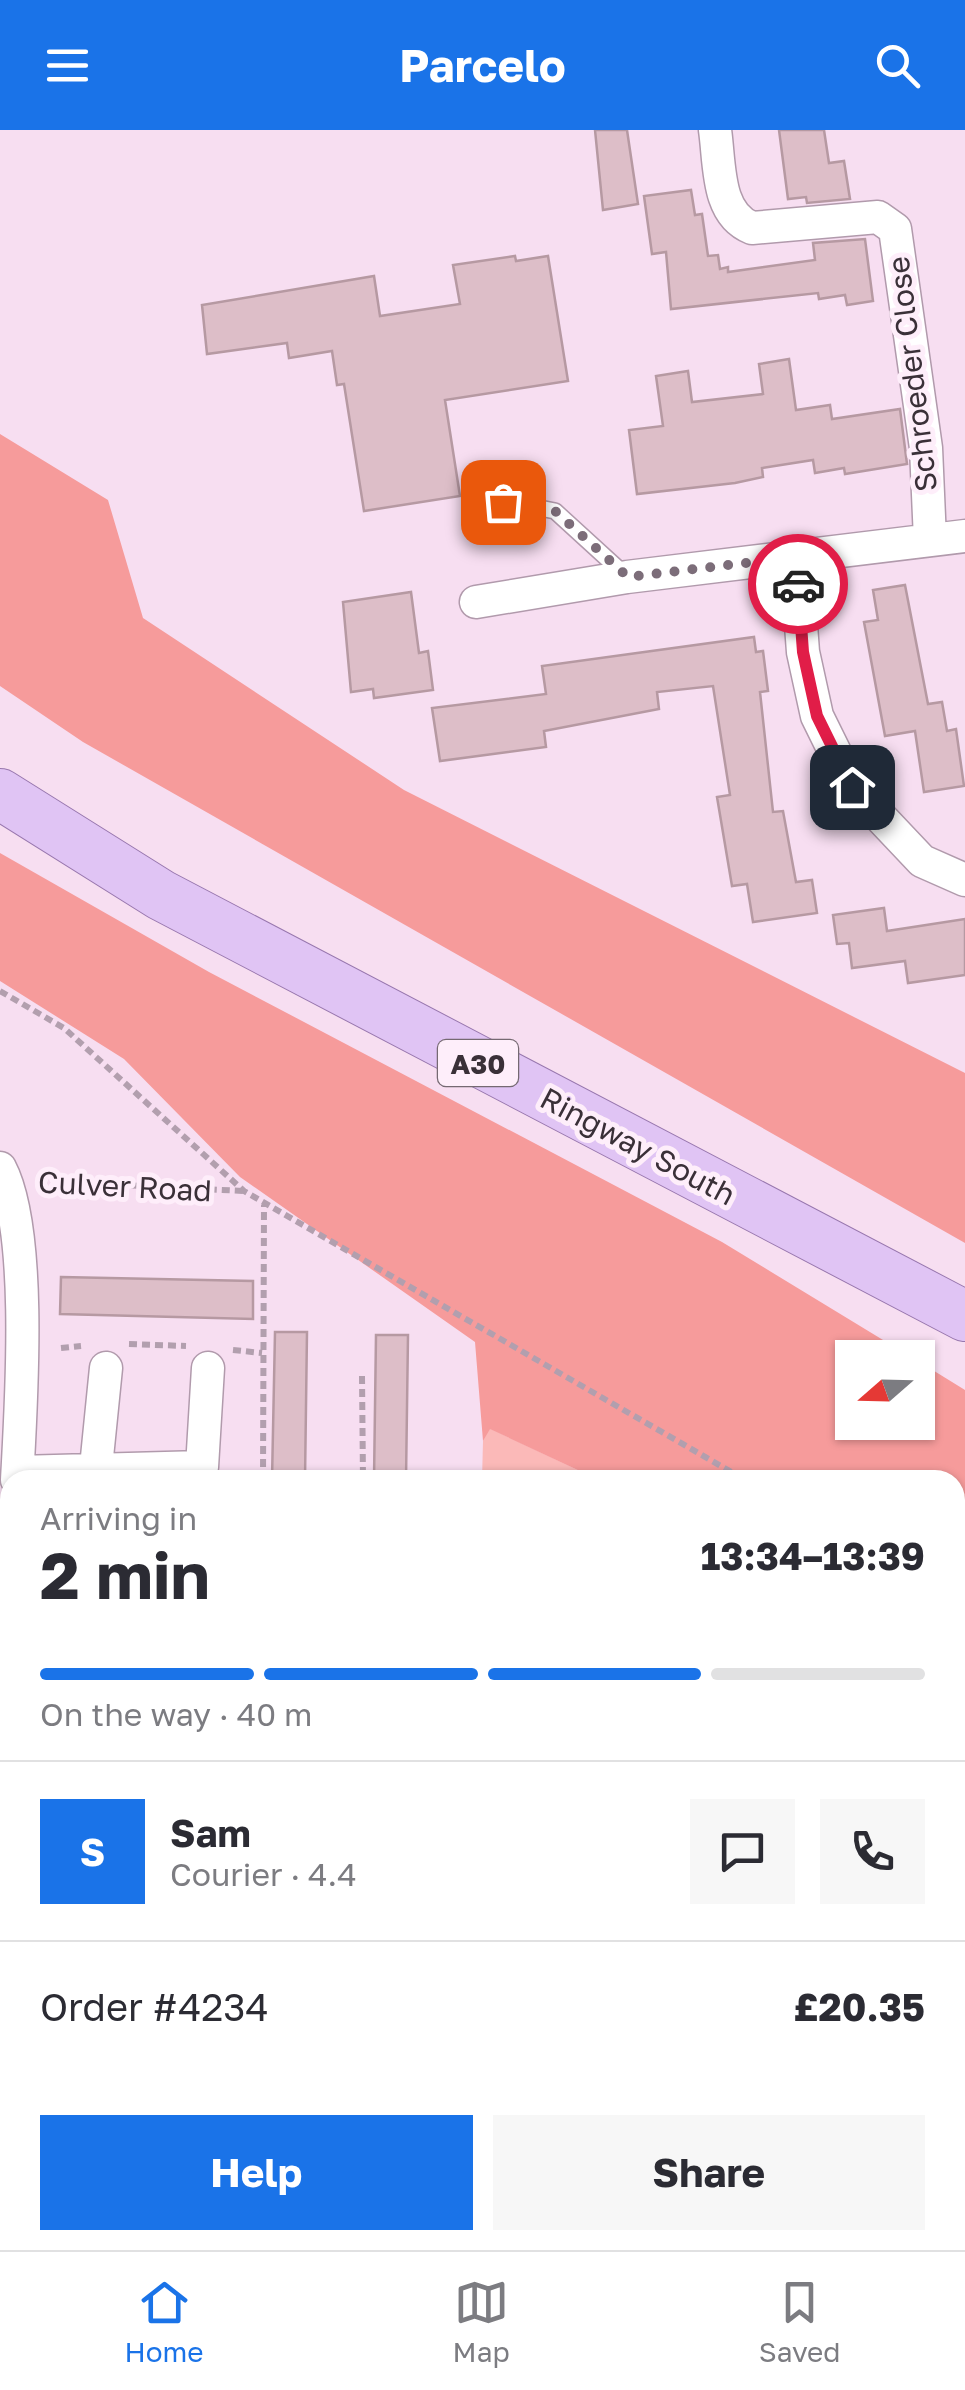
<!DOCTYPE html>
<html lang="en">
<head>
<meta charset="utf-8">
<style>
	:root { --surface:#fff; --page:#f7f7f7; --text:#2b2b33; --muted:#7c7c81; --line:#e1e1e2; --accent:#1a73e8 }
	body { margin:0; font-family:"Golos Text",sans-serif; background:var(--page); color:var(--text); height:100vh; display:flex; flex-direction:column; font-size:38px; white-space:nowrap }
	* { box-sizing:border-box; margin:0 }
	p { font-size:32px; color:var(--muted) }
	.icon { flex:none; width:55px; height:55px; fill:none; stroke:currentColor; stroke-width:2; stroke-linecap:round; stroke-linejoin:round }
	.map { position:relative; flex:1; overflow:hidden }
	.details { position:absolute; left:0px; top:1340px; width:965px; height:780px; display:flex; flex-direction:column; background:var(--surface); border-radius:30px 30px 0 0; box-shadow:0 2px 8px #0004 }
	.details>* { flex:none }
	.needle { width:65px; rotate:250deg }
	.buttons { position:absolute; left:835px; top:1210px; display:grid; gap:20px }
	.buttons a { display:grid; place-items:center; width:100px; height:100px; border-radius:0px; background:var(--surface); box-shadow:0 2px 8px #0004; font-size:50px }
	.pin { position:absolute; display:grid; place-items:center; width:85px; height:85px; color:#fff; margin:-42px; border-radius:20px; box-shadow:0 5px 15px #0006 }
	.courier { position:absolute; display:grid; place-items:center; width:100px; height:100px; margin:-50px; border:8px solid #e11d48; border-radius:50%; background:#fff; color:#222; box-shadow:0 2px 12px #0007 }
	.head em { font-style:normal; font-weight:700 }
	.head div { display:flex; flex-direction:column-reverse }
	.head { display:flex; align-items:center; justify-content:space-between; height:170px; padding:0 40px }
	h1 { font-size:65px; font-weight:700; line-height:75px }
	.bar { display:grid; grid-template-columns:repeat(4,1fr); gap:15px 10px; align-content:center; height:120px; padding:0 40px }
	.bar i { height:12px; border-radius:8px; background:var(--line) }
	.bar .active { background:var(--accent) }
	.bar p { grid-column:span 4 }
	.line { display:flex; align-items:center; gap:25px; padding:0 40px; border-top:2px solid var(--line) }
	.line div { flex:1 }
	.round { display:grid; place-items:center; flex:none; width:105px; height:105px; border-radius:0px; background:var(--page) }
	.cta { display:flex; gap:20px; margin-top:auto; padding:20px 40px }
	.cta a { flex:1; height:115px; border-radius:0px; background:var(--accent); color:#fff; font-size:40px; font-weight:700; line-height:115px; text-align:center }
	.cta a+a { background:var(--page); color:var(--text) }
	header { display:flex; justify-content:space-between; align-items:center; height:130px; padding:0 40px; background:var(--accent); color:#fff; font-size:45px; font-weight:700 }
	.tabs { display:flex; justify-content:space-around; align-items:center; height:140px; border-top:2px solid var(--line); background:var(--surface); font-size:28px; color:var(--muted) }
	.tabs a { display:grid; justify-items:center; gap:5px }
	.tabs .active { color:var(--accent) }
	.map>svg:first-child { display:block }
</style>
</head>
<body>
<header><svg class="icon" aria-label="menu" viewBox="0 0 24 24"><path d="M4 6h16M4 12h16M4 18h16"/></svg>Parcelo<svg class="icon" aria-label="search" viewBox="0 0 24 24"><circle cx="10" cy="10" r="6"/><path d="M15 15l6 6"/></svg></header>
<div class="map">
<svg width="965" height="2120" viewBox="0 0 965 2120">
	<rect width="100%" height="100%" fill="#f7def1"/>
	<path fill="#fbb9b8" d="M489 1298 599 1350H482L483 1311Z
		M955 1527 965 1531V2120H461L460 2110H955Z"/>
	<path fill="#f69b9b" d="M0 304 108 370 143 488 404 660 965 943V1113L83 612 0 556Z
		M0 723 209 842 722 1112 911 1227 852 1228V1292H918V1231L965 1260V1531L955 1527V1350H599L490 1299 483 1311 475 1212 240 1047 124 929 0 851Z"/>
	<path fill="#ddbec8" stroke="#b699a2" stroke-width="2.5" d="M595 0H627L638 74 603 80Z
		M779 0H824L829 33 844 31 850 69 807 73 806 67 788 69Z
		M691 60 695 85 702 84 708 126 718 125 720 139 728 137V142L815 130 813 113 865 109 873 171 847 175 845 165 819 169 818 163 671 179 666 122 652 124 644 66Z
		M515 126 516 131 548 126 568 251 445 270 460 366 364 381 344 254 337 255 332 221 289 228 287 213 207 224 202 175 374 146 380 186 460 174 453 135Z
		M789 229 796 280 830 275 832 289 900 279 907 334 845 344 844 338 815 343 813 330 762 338 763 347 735 353 637 364 629 300 663 296 656 246 688 241 692 272 763 264 759 234Z
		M905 455 928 574 942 572 947 601 956 599 964 656 924 662 915 601 885 606 864 492 878 490 873 460Z
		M411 462 419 523 428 521 433 560 374 568 373 559 351 562 343 472Z
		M754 507 756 522 763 521 768 561 760 562 773 682 783 681 796 752 812 750 817 783 753 792 747 754 732 756 717 667 730 665 713 556 657 562 659 579 544 601 546 617 440 631 432 578 546 564 542 536Z
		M884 778 887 801 965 789V845L908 853 905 831 852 838 849 813 837 814 833 785Z
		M61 1147 253 1151V1189L60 1184Z
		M275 1202H307L305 1350H272Z
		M376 1205H408L406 1350H374Z"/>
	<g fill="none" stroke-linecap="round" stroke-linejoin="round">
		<defs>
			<path id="service" d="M503 371 555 381 624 444"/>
			<path id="minor" d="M715 0C720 34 716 84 752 98L878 87 895 99 926 318 930 410
				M796 427 803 522 817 586 852 657 922 731 965 750
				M476 472 627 447 965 406
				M0 1038C33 1100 21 1276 17 1350
				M96 1337 106 1238
				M18 1342 202 1337 208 1238
				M0 1637 10 1469
				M0 1752H10
				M81 2120 82 2110
				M200 2120V2110"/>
			<path id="primary" d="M0 664 161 765 965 1186"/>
		</defs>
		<use href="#service" stroke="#b19aac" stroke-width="18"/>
		<use href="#minor" stroke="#b19aac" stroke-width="35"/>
		<use href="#primary" stroke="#9877ae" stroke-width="52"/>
		<path stroke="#b29fae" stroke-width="6" stroke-dasharray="8 5" stroke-linecap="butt" d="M0 861 64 898 244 1061 745 1350
			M40 1051 243 1061
			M129 1214 186 1216
			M61 1218 81 1216
			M233 1220 262 1223
			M362 1246 363 1350
			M263 1350 264 1075
			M955 1464 965 1470
			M364 2120V2110"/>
		<use href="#service" stroke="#fff" stroke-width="15"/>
		<use href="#minor" stroke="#fff" stroke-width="32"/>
		<use href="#primary" stroke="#e0c4f4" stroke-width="50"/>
	</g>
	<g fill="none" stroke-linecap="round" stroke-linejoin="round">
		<path stroke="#7c6d79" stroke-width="10" stroke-dasharray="0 18" d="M503 372 555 381 628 447 796 427 798 454"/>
		<path stroke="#e11d48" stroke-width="12" d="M798 454 803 522 817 586 852 657"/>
	</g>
	<g text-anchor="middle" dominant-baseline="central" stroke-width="10" stroke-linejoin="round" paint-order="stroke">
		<rect fill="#feeefa" stroke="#756972" stroke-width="2.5" x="438" y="910" width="80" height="46" rx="8"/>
		<g font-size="28" font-weight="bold" fill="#3a3038">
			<text x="478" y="933">A30</text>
		</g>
		<g font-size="30" fill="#3a3038" stroke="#feeefa">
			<text transform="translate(912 244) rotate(-97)">Schroeder Close</text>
			<text transform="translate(638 1016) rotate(28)">Ringway South</text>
			<text transform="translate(125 1056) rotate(3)">Culver Road</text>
		</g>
	</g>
</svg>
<div class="buttons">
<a><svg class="needle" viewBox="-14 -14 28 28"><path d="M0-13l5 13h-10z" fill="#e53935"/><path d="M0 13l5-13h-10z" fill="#7c7c81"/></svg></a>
</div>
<div class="pin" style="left:503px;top:372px;background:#ea580c"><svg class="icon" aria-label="bag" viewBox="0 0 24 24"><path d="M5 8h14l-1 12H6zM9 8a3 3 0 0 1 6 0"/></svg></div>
<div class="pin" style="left:852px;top:657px;background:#1f2937"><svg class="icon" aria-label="home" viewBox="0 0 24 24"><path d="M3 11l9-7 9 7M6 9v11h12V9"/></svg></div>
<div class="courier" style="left:798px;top:454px"><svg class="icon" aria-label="car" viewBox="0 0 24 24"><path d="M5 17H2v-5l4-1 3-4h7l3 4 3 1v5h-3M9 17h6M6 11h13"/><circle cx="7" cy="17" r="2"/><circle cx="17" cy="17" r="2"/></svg></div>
<section class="details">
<div class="head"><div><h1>2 min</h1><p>Arriving in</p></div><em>13:34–13:39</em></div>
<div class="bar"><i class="active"></i><i class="active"></i><i class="active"></i><i></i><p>On the way · 40 m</p></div>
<div class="line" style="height:180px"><b class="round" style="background:var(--accent);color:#fff">S</b><div><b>Sam</b><p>Courier · 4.4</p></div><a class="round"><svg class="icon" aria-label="chat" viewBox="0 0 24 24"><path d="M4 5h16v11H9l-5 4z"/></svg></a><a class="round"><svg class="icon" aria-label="phone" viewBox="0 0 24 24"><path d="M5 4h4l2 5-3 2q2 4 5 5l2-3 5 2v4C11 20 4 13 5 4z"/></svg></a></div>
<div class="line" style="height:130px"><div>Order #4234</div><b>£20.35</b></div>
<div class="cta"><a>Help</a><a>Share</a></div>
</section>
</div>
<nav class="tabs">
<a class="active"><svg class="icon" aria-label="home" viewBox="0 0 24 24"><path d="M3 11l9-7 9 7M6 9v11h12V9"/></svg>Home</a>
<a><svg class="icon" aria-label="map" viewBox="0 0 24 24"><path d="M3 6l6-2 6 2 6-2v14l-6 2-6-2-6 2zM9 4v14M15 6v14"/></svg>Map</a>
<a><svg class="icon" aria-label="saved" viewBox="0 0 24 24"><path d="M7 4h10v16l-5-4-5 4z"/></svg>Saved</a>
</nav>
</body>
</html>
